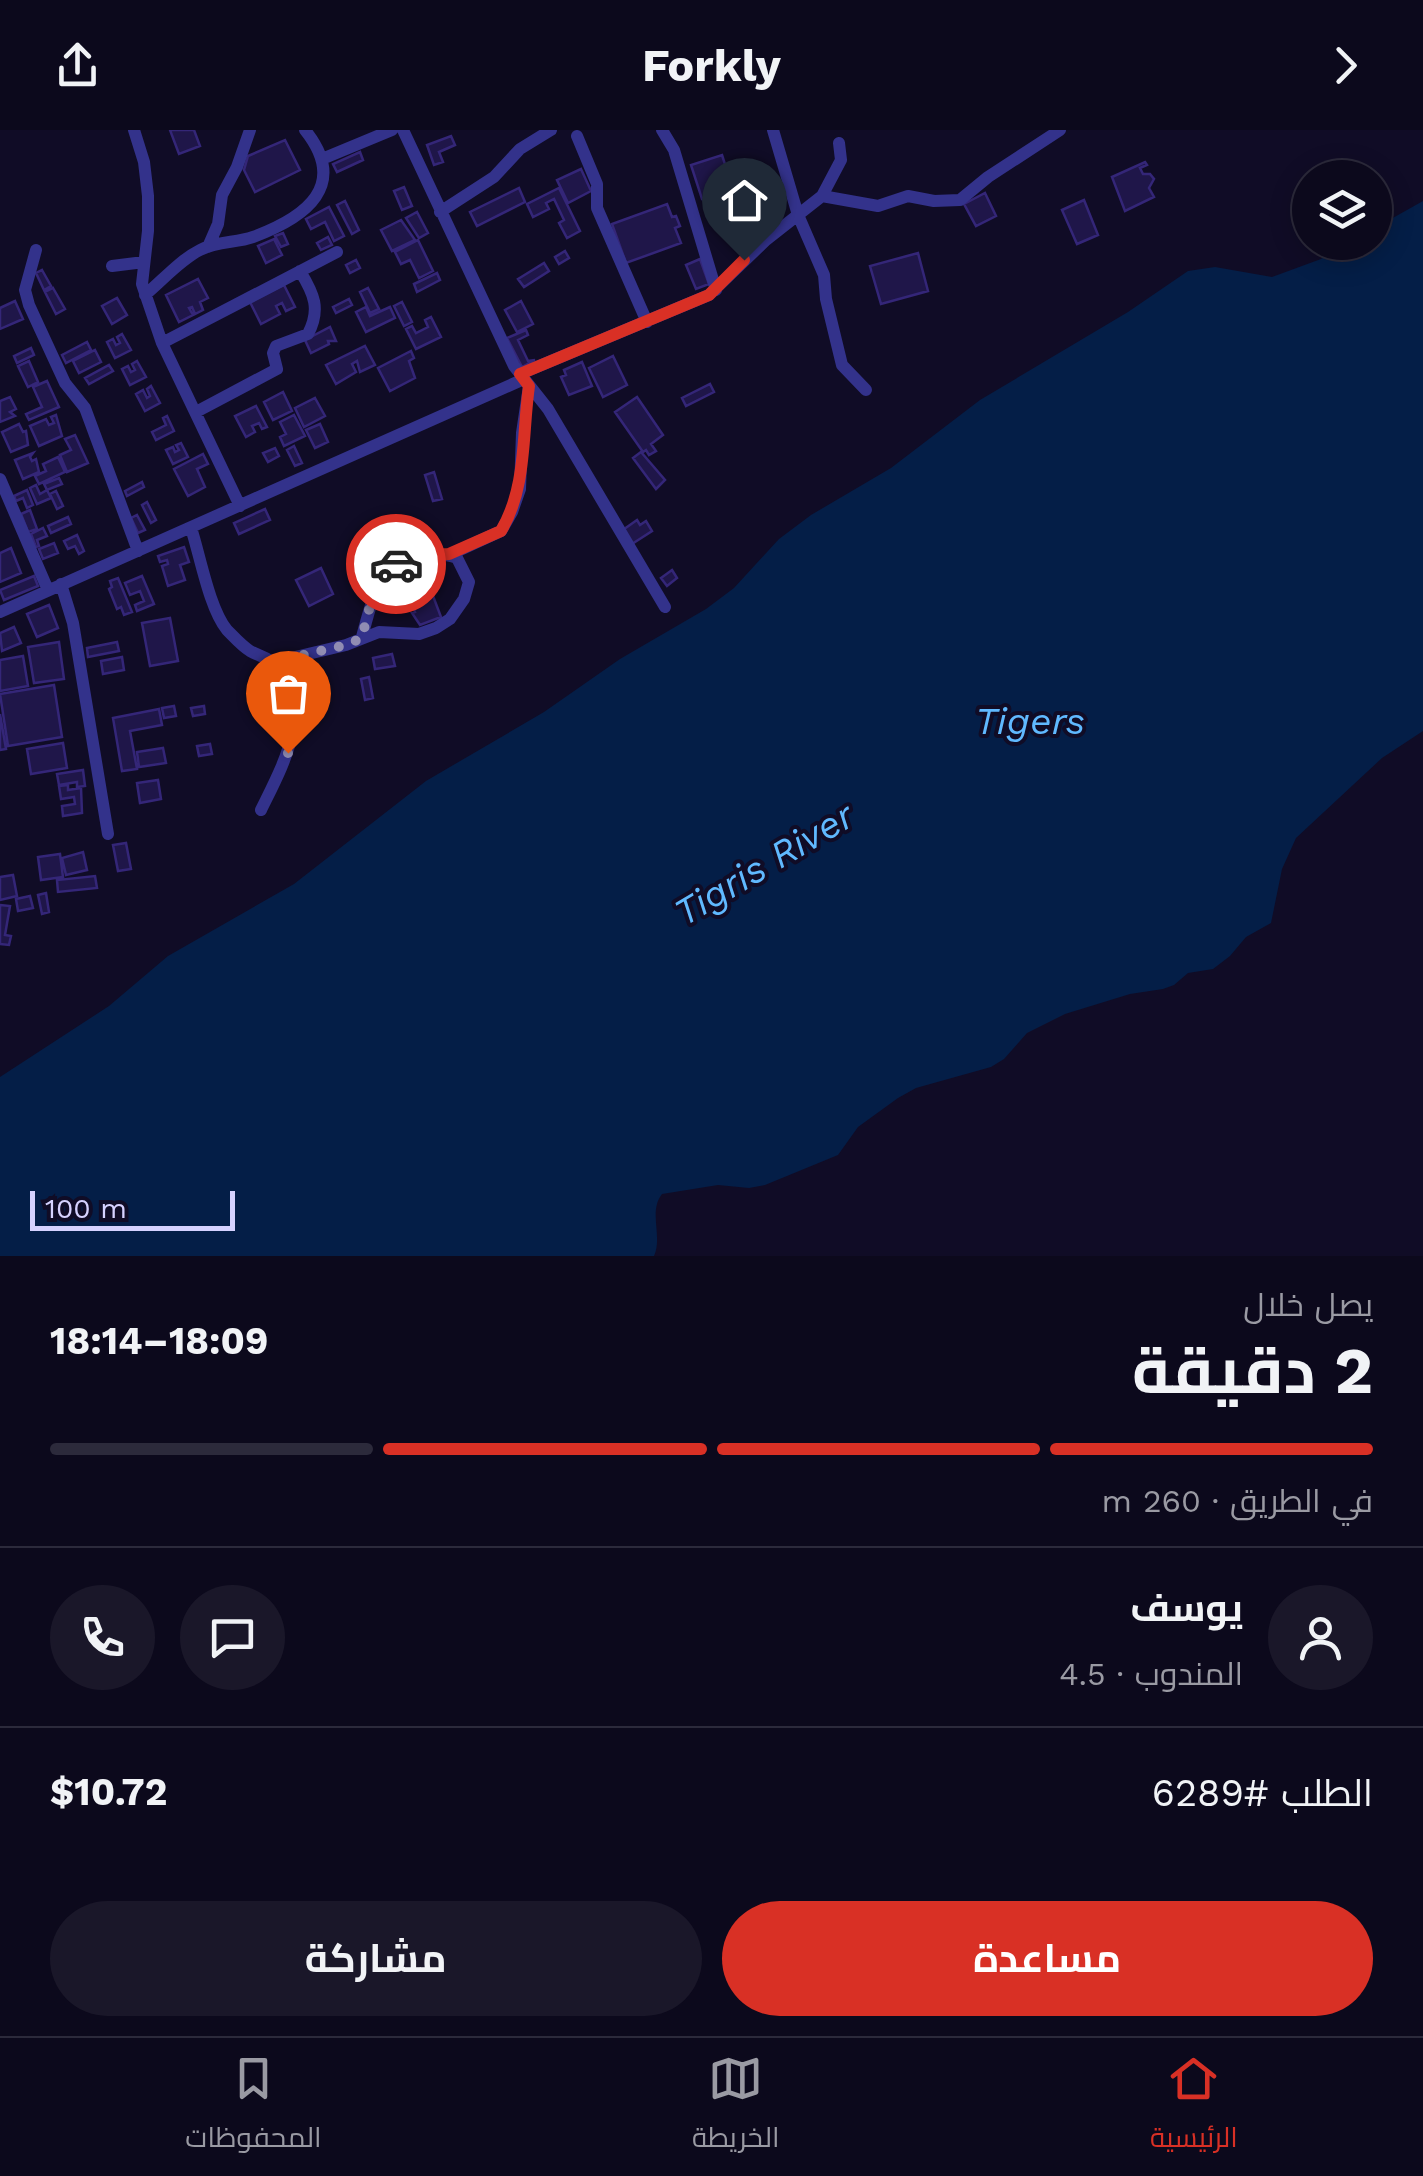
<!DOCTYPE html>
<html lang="ar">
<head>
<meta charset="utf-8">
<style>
	:root { --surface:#0c091c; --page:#1a1729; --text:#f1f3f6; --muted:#9a9aa3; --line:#2c2a3b; --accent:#d93025 }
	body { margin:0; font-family:"Work Sans",Cairo,sans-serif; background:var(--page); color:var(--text); direction:rtl; height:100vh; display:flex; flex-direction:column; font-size:38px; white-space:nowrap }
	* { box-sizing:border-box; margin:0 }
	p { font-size:32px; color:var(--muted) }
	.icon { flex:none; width:55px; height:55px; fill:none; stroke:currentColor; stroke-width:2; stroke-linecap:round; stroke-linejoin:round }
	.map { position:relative; height:1126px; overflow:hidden; direction:ltr }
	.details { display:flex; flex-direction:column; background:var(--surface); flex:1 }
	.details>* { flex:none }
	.fabs { position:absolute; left:1292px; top:30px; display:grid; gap:20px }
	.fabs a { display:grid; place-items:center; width:100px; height:100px; border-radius:50%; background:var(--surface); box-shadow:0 5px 25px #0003,0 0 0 2px var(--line); font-size:50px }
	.scale { position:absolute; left:30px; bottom:25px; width:205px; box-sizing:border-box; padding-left:10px; border:5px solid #d6d2ff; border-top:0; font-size:28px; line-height:35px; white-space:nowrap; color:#d6d2ff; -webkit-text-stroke:8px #100c26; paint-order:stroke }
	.pin { position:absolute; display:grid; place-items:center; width:85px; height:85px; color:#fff; margin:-102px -42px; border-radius:50% 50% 50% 0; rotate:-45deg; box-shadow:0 0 10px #0007 }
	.pin .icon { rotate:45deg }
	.courier { position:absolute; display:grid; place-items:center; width:100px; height:100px; margin:-50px; border:8px solid #d93025; border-radius:50%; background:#fff; color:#222; box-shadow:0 2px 12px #0007 }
	.overview em { font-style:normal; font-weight:700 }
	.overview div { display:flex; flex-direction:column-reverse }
	.overview { display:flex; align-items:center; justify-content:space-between; height:170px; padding:0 50px }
	h1 { font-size:65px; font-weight:700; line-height:75px }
	.bar { display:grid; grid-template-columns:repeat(4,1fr); gap:15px 10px; align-content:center; height:120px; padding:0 50px }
	.bar i { height:12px; border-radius:8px; background:var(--line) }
	.bar .current { background:var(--accent) }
	.bar p { grid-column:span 4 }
	.line { display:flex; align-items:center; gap:25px; padding:0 50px; border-top:2px solid var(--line) }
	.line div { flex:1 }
	.round { display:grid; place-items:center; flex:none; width:105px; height:105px; border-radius:52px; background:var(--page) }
	.action { display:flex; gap:20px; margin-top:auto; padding:20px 50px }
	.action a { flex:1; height:115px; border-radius:60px; background:var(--accent); color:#fff; font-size:40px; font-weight:700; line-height:115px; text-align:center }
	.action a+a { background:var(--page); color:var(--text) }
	header { display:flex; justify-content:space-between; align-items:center; height:130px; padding:0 50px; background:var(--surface); font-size:45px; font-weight:700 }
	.tabs { display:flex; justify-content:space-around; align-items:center; height:140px; border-top:2px solid var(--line); background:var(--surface); font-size:28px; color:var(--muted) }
	.tabs a { display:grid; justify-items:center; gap:5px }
	.tabs .current { color:var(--accent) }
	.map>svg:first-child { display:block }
</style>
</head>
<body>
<header><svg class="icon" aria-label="forward" viewBox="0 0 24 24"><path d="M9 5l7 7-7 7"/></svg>Forkly<svg class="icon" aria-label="share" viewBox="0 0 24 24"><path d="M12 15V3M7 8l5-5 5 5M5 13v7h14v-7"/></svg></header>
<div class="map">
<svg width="1423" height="1126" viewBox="0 0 1423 1126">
	<rect width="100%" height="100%" fill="#100c26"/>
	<path fill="#041e47" d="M1423 71V601L1382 628 1296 708 1282 739 1271 793 1246 807 1230 826 1213 839 1188 843 1174 855 1163 859 1130 864 1065 884 1027 903 1004 929 991 937 916 958 898 968 858 997 838 1025 765 1055 749 1058 718 1055 662 1064C648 1082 663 1106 654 1126H0V947L109 876 168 826 294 754 426 651 544 582 620 529 706 479 734 458 779 409 811 385 891 338 980 270 1128 182 1188 141 1215 137 1272 147 1321 129 1343 113 1375 112V98Z"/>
	<path fill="#1f1649" stroke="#342678" stroke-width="2.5" d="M170 0H194L200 16 179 24Z
		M451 6 455 15 439 22 443 32 434 35 427 15Z
		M285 10 300 40 255 62 244 40 248 26Z
		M360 22 363 30 337 42 333 34Z
		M722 25 733 59 702 69 691 35Z
		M1145 32 1147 35 1140 38 1143 44H1150L1154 49 1149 58 1154 67 1125 81 1112 47Z
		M581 39 591 61 568 73 557 50Z
		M404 57 412 76 402 80 394 61Z
		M519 58 525 72 477 96 470 82Z
		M559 58 580 101 567 108 559 93 564 90 554 69 546 73 549 79 533 87 527 74Z
		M985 63 996 86 976 96 964 74Z
		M1084 70 1098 105 1077 114 1062 80Z
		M345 71 359 100 352 104 337 75Z
		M667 74 672 87 676 86 680 96 675 98 681 113 626 133 612 94Z
		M329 77 344 106 334 111 325 92 311 99 306 89Z
		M417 82 428 103 419 108 406 88Z
		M401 90 415 110 392 121 381 100Z
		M283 103 288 114 281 117 275 106Z
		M328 107 332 115 321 120 317 113Z
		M274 109 282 125 266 133 258 116Z
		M418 110 433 141 419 148 410 130 401 134 395 122Z
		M565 121 569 128 559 134 555 127Z
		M918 123 928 161 881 174 870 136Z
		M700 129 709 154 696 159 686 135Z
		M356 130 360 138 350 143 346 135Z
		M544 133 549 141 524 157 518 149Z
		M42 140 51 156 44 160 36 143Z
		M437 143 440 150 417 162 414 154Z
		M198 149 208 168 200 172 203 180 195 184 192 177 189 178 193 185 179 192 166 165Z
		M284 155 295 177 286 181 282 173 276 176 280 184 261 194 250 172Z
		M53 158 65 179 56 184 45 162Z
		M368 158 379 179 370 183 360 162Z
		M117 168 127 185 112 194 102 176Z
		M349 169 352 175 336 183 333 177Z
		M15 171 23 189 0 199V178Z
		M521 171 533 194 517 202 505 180Z
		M402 172 412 192 404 196 394 176Z
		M366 177 370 186 390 177 395 188 366 202 356 182Z
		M431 187 441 207 416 219 406 199 412 196 416 203 428 197 425 190Z
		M330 197 336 211H328L329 214 311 223 305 210Z
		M526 200 528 205 518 210 528 231 535 230 522 237 507 208Z
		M122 204 131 220 115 228 107 212 113 209 116 215 120 213 117 207Z
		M87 212 91 220 66 233 62 225Z
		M365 216 375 235 360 242 357 231 352 234 356 242 336 254 326 235Z
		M31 218 34 225 17 233 14 226Z
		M95 220 101 232 79 243 73 231Z
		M411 221 414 228 409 231 415 248 390 261 378 238Z
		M613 226 627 255 603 267 589 238Z
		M29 231 38 252 28 257 18 236Z
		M137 231 146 247 130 255 122 239 128 236 131 242 135 240 132 234Z
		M582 232 592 256 569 265 561 247 566 245 564 240Z
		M109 235 113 241 89 254 85 248Z
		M47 251 59 277 29 290 26 284 42 277 33 257Z
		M710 254 714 262 686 276 682 268Z
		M151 256 160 273 145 281 136 264 143 260 147 268 150 266 147 259Z
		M283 262 292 281 273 290 264 272Z
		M10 267 16 279 10 282 15 286 0 292V271Z
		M637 267 663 305 651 314 656 321 649 325 646 320 643 322 615 282Z
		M315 268 325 286 304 297 295 278Z
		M256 276 267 297 262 299 259 293 252 296 255 302 246 307 235 286Z
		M56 285 62 306 39 316 30 296 46 289 49 295 54 293 51 287Z
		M294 285 305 306 284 316 280 307 286 304 280 292Z
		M167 286 174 301 156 310 152 302 166 295 163 288Z
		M19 294 23 302 26 301 28 315 11 322 2 302Z
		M320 294 328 312 315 318 306 300Z
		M75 305 88 333 67 342 60 325 71 320 65 309Z
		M181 313 188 327 173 334 166 320 173 317 175 322 179 320 176 315Z
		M294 316 302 333 295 336 287 320Z
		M275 318 279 326 268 332 263 323Z
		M641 322 665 350 656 359 633 328Z
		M33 323 30 327 32 331 36 329 39 342 23 349 15 330Z
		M203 324 208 334 197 339 205 357 188 366 174 339Z
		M58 327 65 342 39 354 35 346 46 341 43 334Z
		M434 342 442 369 433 371 425 345Z
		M59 348 62 354 47 360 44 354Z
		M142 352 144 357 127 366 125 361Z
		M36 355 40 364 47 360 51 368 37 374 30 358Z
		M27 360 33 375 27 378 23 368 16 371 14 366Z
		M56 361 63 376 57 379 50 364Z
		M147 372 156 390 151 393 142 375Z
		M265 379 270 390 239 404 234 393Z
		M30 380 37 399 28 402 21 384Z
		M137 385 145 400 138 403 131 388Z
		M68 387 71 394 51 403 48 396Z
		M637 390 640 395 646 391 652 401 632 414 620 402Z
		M43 398 47 406 37 410 39 416 36 417 31 404Z
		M77 405 84 421 79 424 75 416 68 419 64 411Z
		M54 413 58 423 43 429 39 419Z
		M184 417 189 432 180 435 185 450 168 456 162 436 168 434 167 430 160 432 158 426Z
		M11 418 21 443 0 452V423Z
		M423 436 429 457 418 460 412 439Z
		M321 438 333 464 309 476 296 450Z
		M672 440 677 448 667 456 661 448Z
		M34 446 38 456 4 470 0 460Z
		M142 446 154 474 137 481 135 475 144 471 140 461 130 465 125 453Z
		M118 448 132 482 124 485 121 477 117 479 109 459 112 457 110 451Z
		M433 466 441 487 420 495 412 483 415 482 412 474Z
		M49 475 58 498 37 507 27 484Z
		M170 488 178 531 150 536 142 493Z
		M14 497 21 513 2 521 0 503Z
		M59 512 64 549 34 553 28 517Z
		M117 512 119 521 88 527 87 518Z
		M392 524 395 536 375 539 373 528Z
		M23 526 28 556 0 561V530Z
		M122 527 124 540 103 544 101 531Z
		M369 547 373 568 365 570 361 549Z
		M54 555 62 607 8 616 0 564Z
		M174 576 176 586 164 588 162 578Z
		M204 576 205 584 193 586 191 578Z
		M159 579 162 595 130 601 137 639 122 641 113 588Z
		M0 584 6 619 0 620Z
		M63 613 67 638 31 644 27 619Z
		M210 614 212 624 199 626 197 616Z
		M163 618 166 633 139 637 137 622Z
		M83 640 85 656 77 657V652L59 655 57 644Z
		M158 650 161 669 140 673 137 653Z
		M68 655V660L81 658 82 683 63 686 62 676 75 674 74 667 61 669 59 656Z
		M126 713 131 739 118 741 113 715Z
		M83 722 87 740 66 745 62 728Z
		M60 724 63 747 41 750 38 727Z
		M13 745 17 766 0 770V747Z
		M95 746 97 758 58 762 57 750Z
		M46 763 49 782 42 784 38 765Z
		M30 766 33 778 18 781 16 769Z
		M0 775 10 776 5 805 11 806 9 815 0 814Z"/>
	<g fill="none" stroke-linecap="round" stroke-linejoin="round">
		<path stroke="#33328b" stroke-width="12" d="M134 0 144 32 148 66V101L142 154 162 213 240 376
			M403 0 514 236 548 279 665 477
			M662 0 674 20 716 160
			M773 0 798 85 824 145 826 169 842 235 866 260
			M577 6 597 54V78L647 192
			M322 29 392 0
			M822 66 878 76 908 66 934 71 960 70 988 47 1060 0
			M440 82 494 47 520 19 551 0
			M208 117 218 94 222 65 237 37 250 0
			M36 120 25 160 29 175 65 253 85 278 138 421
			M112 136 144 132
			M145 165C162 151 180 130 200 120 217 111 236 113 253 107 307 87 349 55 305 0
			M162 213 337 122
			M520 244 709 165 766 110 822 66 841 30 839 13
			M196 282 277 239 273 223 276 216 308 204C321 179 314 164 300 141
			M0 349 48 460
			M191 398C200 425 209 478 227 500 234 507 242 516 250 521 259 526 270 528 277 536 315 580 282 637 261 680
			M449 425 501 401 512 382 520 359 522 303 529 256
			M61 454 73 493 108 704
			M0 482 524 249
			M274 532 346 515 379 502 419 504 436 498 450 489 464 469 469 452 457 428C447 424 437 424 425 425 380 429 372 470 362 507"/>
	</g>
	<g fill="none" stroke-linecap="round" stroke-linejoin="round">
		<path stroke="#918db3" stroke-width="10" stroke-dasharray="0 18" d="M288 623C295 587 296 562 274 532L346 515 362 508C368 482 374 451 396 434"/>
		<path stroke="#d93025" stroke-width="12" d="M396 434 414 426 449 424 501 401C527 357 522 305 529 256L520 244 709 165 744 130"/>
	</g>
	<g text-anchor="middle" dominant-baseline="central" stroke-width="8" stroke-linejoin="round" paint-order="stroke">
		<g font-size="38" font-style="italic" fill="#60b9ff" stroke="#100c26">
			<text x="1030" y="591">Tigers</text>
			<text transform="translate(764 734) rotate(-31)">Tigris River</text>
		</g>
	</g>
</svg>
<div class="fabs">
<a><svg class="icon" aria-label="layers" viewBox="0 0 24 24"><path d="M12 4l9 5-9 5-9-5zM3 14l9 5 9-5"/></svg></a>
</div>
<div class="scale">100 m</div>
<div class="pin" style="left:288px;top:623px;background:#ea580c"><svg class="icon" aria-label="bag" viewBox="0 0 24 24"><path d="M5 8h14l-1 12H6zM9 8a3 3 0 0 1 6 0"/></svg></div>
<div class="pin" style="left:744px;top:130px;background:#1f2937"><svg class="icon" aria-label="home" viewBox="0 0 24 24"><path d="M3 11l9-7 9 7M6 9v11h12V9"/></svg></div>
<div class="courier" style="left:396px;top:434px"><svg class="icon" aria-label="car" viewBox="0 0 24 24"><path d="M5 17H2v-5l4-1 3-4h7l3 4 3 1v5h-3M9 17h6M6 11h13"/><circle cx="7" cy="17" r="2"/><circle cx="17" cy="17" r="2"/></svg></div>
</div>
<section class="details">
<div class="overview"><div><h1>2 دقيقة</h1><p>يصل خلال</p></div><em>18:09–18:14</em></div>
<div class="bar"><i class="current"></i><i class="current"></i><i class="current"></i><i></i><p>في الطريق · 260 m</p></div>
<div class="line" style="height:180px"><a class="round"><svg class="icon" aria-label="person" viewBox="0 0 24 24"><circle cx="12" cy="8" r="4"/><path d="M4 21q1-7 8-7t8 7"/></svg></a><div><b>يوسف</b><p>المندوب · 4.5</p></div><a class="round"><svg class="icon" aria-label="chat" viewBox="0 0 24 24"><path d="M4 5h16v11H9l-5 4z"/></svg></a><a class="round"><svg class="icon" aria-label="phone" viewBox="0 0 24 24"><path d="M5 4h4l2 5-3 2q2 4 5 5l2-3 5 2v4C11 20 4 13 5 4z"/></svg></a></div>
<div class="line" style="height:130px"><div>الطلب #6289</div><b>$10.72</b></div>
<div class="action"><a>مساعدة</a><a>مشاركة</a></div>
</section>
<nav class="tabs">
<a class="current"><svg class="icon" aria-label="home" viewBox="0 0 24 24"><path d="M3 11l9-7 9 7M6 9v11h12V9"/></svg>الرئيسية</a>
<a><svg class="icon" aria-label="map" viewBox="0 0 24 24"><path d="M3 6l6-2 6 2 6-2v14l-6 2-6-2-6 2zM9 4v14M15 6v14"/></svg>الخريطة</a>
<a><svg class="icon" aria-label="saved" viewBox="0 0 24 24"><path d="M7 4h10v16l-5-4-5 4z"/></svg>المحفوظات</a>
</nav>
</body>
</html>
